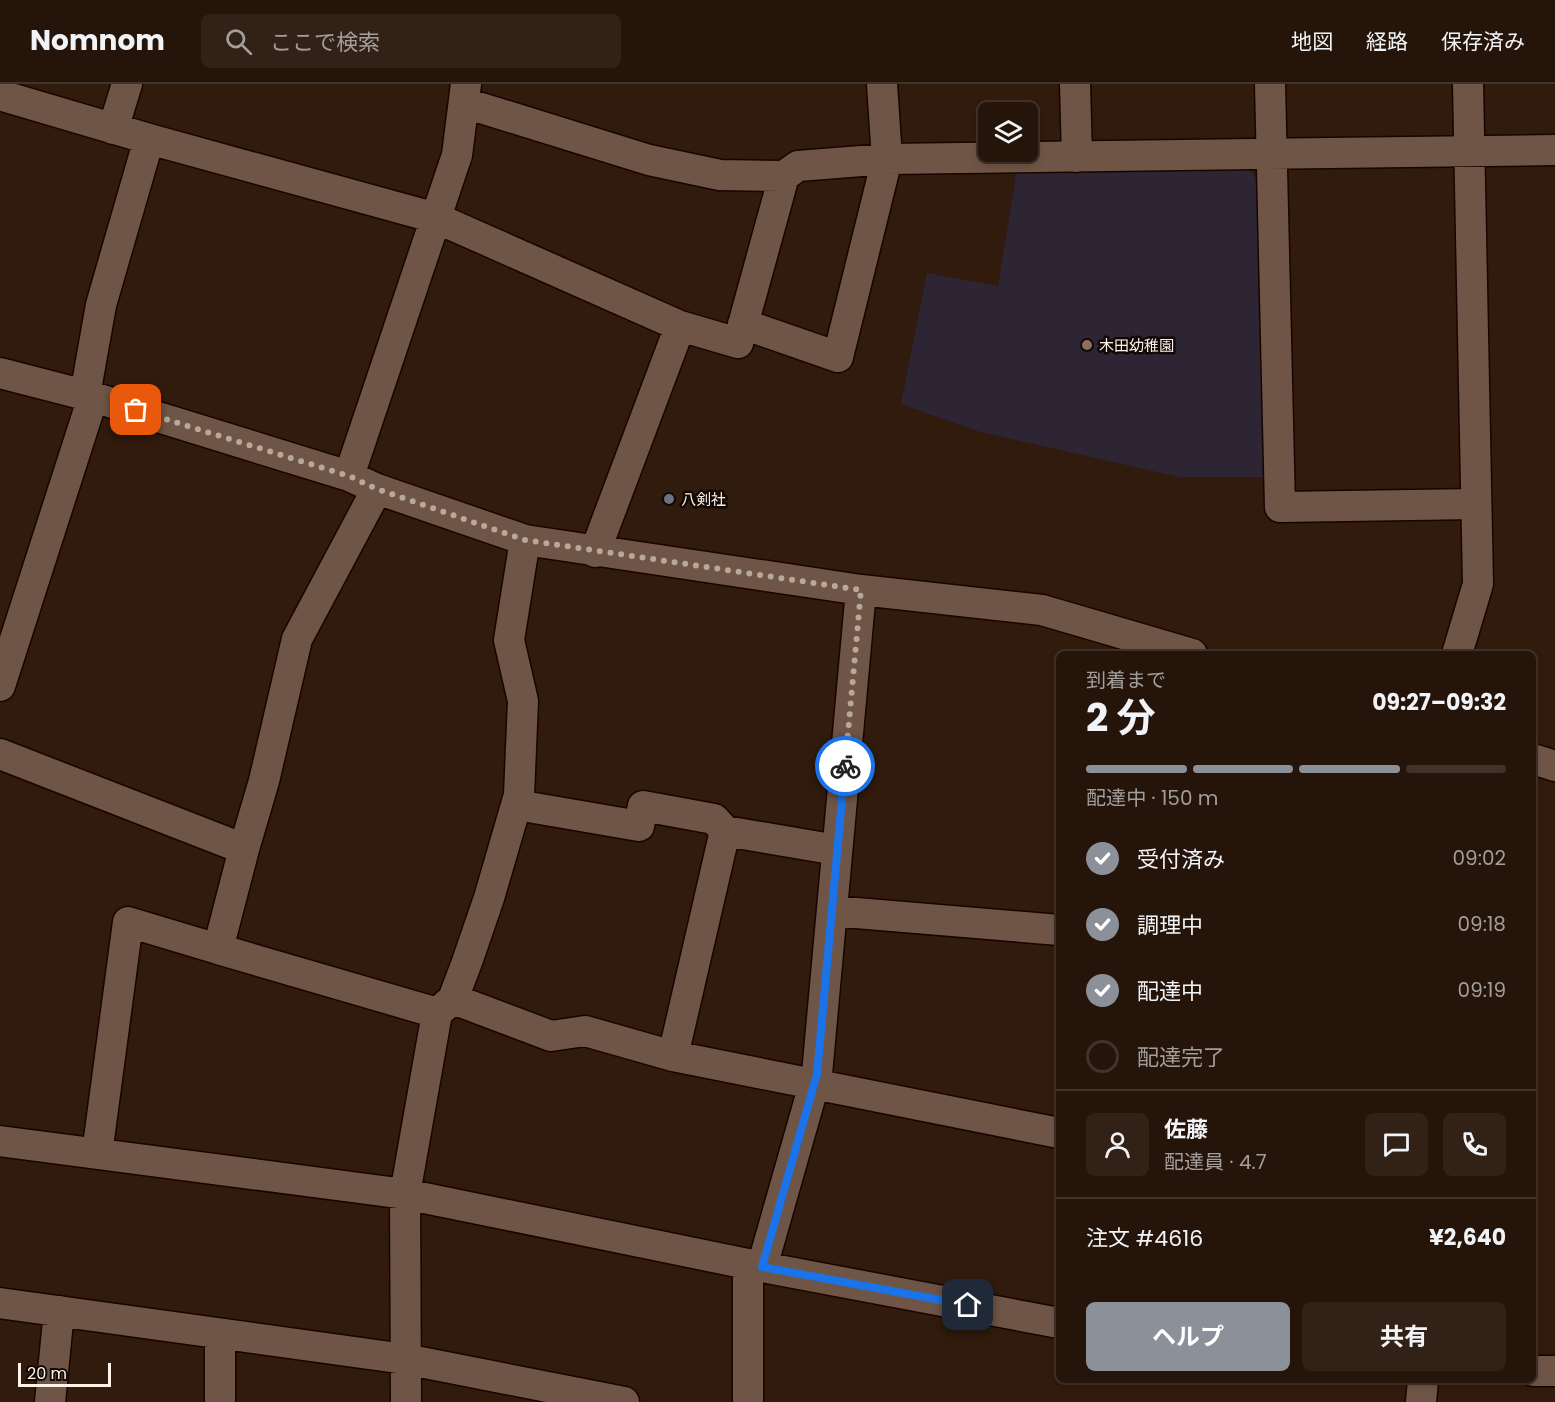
<!DOCTYPE html>
<html lang="ja">
<head>
<meta charset="utf-8">
<style>
	:root { --surface:#251409; --page:#312117; --text:#f1f3f6; --muted:#a39e9c; --line:#42332a; --accent:#8c9099 }
	body { margin:0; font-family:Poppins,"Noto Sans JP",sans-serif; background:var(--page); color:var(--text); height:100vh; display:flex; flex-direction:column; font-size:22px; white-space:nowrap }
	* { box-sizing:border-box; margin:0 }
	p { font-size:20px; color:var(--muted) }
	.icon { flex:none; width:33px; height:33px; fill:none; stroke:currentColor; stroke-width:2; stroke-linecap:round; stroke-linejoin:round }
	.map { position:relative; flex:1; overflow:hidden }
	.side { position:absolute; left:1056px; top:567px; width:480px; height:732px; display:flex; flex-direction:column; background:var(--surface); border-radius:9px; box-shadow:0 3px 9px #0003,0 0 0 2px var(--line) }
	.side>* { flex:none }
	.controls { position:absolute; left:978px; top:18px; display:grid; gap:12px }
	.controls a { display:grid; place-items:center; width:60px; height:60px; border-radius:9px; background:var(--surface); box-shadow:0 3px 9px #0003,0 0 0 2px var(--line); font-size:30px }
	.scale { position:absolute; left:18px; bottom:15px; width:93px; box-sizing:border-box; padding-left:6px; border:3px solid #fff2ea; border-top:0; font-size:16px; line-height:21px; white-space:nowrap; color:#fff2ea; -webkit-text-stroke:4px #120804; paint-order:stroke }
	.pin { position:absolute; display:grid; place-items:center; width:51px; height:51px; color:#fff; margin:-26px; border-radius:12px; box-shadow:0 3px 9px #0006 }
	.courier { position:absolute; display:grid; place-items:center; width:60px; height:60px; margin:-30px; border:4px solid #1a73e8; border-radius:50%; background:#fff; color:#222; box-shadow:0 2px 8px #0007 }
	.headline em { font-style:normal; font-weight:700 }
	.headline div { display:flex; flex-direction:column-reverse }
	.headline { display:flex; align-items:center; justify-content:space-between; height:102px; padding:0 30px }
	h1 { font-size:39px; font-weight:700; line-height:45px }
	.bar { display:grid; grid-template-columns:repeat(4,1fr); gap:9px 6px; align-content:center; height:72px; padding:0 30px }
	.bar i { height:8px; border-radius:4px; background:var(--line) }
	.bar .current { background:var(--accent) }
	.bar p { grid-column:span 4 }
	.line { display:flex; align-items:center; gap:15px; padding:0 30px; border-top:2px solid var(--line) }
	.line div { flex:1 }
	.round { display:grid; place-items:center; flex:none; width:63px; height:63px; border-radius:9px; background:var(--page) }
	ol { padding:0 30px; list-style:none }
	li { display:flex; align-items:center; gap:18px; height:66px }
	li p { margin-inline-start:auto }
	li .icon { padding:6px; border-radius:50%; background:var(--accent); color:#fff; stroke-width:4 }
	li:last-child { color:var(--muted) }
	li i { width:33px; height:33px; border:3px solid var(--line); border-radius:50% }
	.primary-button { display:flex; gap:12px; margin-top:auto; padding:12px 30px }
	.primary-button a { flex:1; height:69px; border-radius:9px; background:var(--accent); color:#fff; font-size:24px; font-weight:700; line-height:69px; text-align:center }
	.primary-button a+a { background:var(--page); color:var(--text) }
	header { display:flex; align-items:center; gap:36px; box-sizing:border-box; height:84px; padding:0 30px; background:var(--surface); border-bottom:2px solid var(--line) }
	header strong { font-size:28px }
	nav { display:flex; gap:33px; margin-inline-start:auto; font-size:21px }
	.search { width:420px; height:54px; background:var(--page); display:flex; align-items:center; gap:15px; box-sizing:border-box; padding:0 21px; border-radius:9px; color:var(--muted); font-size:22px }
	.map>svg:first-child { display:block }
</style>
</head>
<body>
<header>
<strong>Nomnom</strong>
<div class="search"><svg class="icon" aria-label="search" viewBox="0 0 24 24"><circle cx="10" cy="10" r="6"/><path d="M15 15l6 6"/></svg>ここで検索</div>
<nav><a>地図</a><a>経路</a><a>保存済み</a></nav>
</header>
<div class="map">
<svg width="1555" height="1318" viewBox="0 0 1555 1318">
	<rect width="100%" height="100%" fill="#311b0c"/>
	<path fill="#2d2434" d="M1246 83 1256 94 1264 393H1179L977 347 901 320 927 189 998 202 1017 85Z"/>
	<g fill="none" stroke-linecap="round" stroke-linejoin="round">
		<defs>
			<path id="minor" d="M1075 0 1077 73
				M1270 0 1280 423 1476 420
				M0 11 149 55 436 134 680 242 738 259 784 92 798 82 887 75 882 0
				M465 19 649 76 720 91 784 92
				M113 45 127 0
				M743 240 838 273 887 75 1555 66
				M0 289 93 313 349 392 377 405 525 456 861 506 1042 526 1192 570
				M85 311 101 221 149 55
				M349 392 457 71 466 0
				M595 468 680 242
				M1457 570 1478 500 1468 0
				M0 602 93 313
				M0 670 244 765 218 865 128 838 97 1070
				M1533 675 1555 682
				M517 721 639 742 643 722 714 735 725 747
				M244 765 264 697 297 555 377 405
				M832 827 1059 846
				M218 865 437 929
				M453 915 551 952 585 947 673 972 1059 1049
				M673 972 725 747 837 766
				M0 1057 405 1110 762 1183 1059 1239
				M748 1180V1318
				M762 1183 817 990 861 506
				M0 1219 405 1275 624 1318
				M1533 1287H1555
				M50 1318 59 1227
				M220 1318V1250
				M406 1318 405 1110 437 929 453 915 467 878 489 814 519 711 523 617 509 556 525 456
				M1421 1318 1423 1296"/>
		</defs>
		<use href="#minor" stroke="#180500" stroke-width="33"/>
		<use href="#minor" stroke="#6f5545" stroke-width="30"/>
	</g>
	<g fill="none" stroke-linecap="round" stroke-linejoin="round">
		<path stroke="#b7a79c" stroke-width="6" stroke-dasharray="0 10.8" d="M136 326 349 392 377 405 525 456 861 506 845 682"/>
		<path stroke="#1a73e8" stroke-width="8" d="M845 682 817 990 762 1183 968 1221"/>
	</g>
	<circle fill="#8d6e63" stroke="#120804" stroke-width="2" cx="1087" cy="261" r="6"/>
	<circle fill="#6b7280" stroke="#120804" stroke-width="2" cx="669" cy="415" r="6"/>
	<g text-anchor="middle" dominant-baseline="central" stroke-width="5" stroke-linejoin="round" paint-order="stroke">
		<g font-size="15" fill="#fff2ea" stroke="#120804" text-anchor="start">
			<text x="1099" y="261">木田幼稚園</text>
			<text x="681" y="415">八剣社</text>
		</g>
	</g>
</svg>
<div class="controls">
<a><svg class="icon" aria-label="layers" viewBox="0 0 24 24"><path d="M12 4l9 5-9 5-9-5zM3 14l9 5 9-5"/></svg></a>
</div>
<div class="scale">20 m</div>
<div class="pin" style="left:136px;top:326px;background:#ea580c"><svg class="icon" aria-label="bag" viewBox="0 0 24 24"><path d="M5 8h14l-1 12H6zM9 8a3 3 0 0 1 6 0"/></svg></div>
<div class="pin" style="left:968px;top:1221px;background:#1f2937"><svg class="icon" aria-label="home" viewBox="0 0 24 24"><path d="M3 11l9-7 9 7M6 9v11h12V9"/></svg></div>
<div class="courier" style="left:845px;top:682px"><svg class="icon" aria-label="bike" viewBox="0 0 24 24"><circle cx="6" cy="16" r="4"/><circle cx="18" cy="16" r="4"/><path d="M6 16l4-8h5l3 8M10 8l3 8H6M13 5h3"/></svg></div>
<section class="side">
<div class="headline"><div><h1>2 分</h1><p>到着まで</p></div><em>09:27–09:32</em></div>
<div class="bar"><i class="current"></i><i class="current"></i><i class="current"></i><i></i><p>配達中 · 150 m</p></div>
<ol>
<li><svg class="icon" aria-label="check" viewBox="0 0 24 24"><path d="M5 12l5 5 9-10"/></svg>受付済み<p>09:02</p></li>
<li><svg class="icon" aria-label="check" viewBox="0 0 24 24"><path d="M5 12l5 5 9-10"/></svg>調理中<p>09:18</p></li>
<li><svg class="icon" aria-label="check" viewBox="0 0 24 24"><path d="M5 12l5 5 9-10"/></svg>配達中<p>09:19</p></li>
<li><i></i>配達完了</li>
</ol>
<div class="line" style="height:108px"><a class="round"><svg class="icon" aria-label="person" viewBox="0 0 24 24"><circle cx="12" cy="8" r="4"/><path d="M4 21q1-7 8-7t8 7"/></svg></a><div><b>佐藤</b><p>配達員 · 4.7</p></div><a class="round"><svg class="icon" aria-label="chat" viewBox="0 0 24 24"><path d="M4 5h16v11H9l-5 4z"/></svg></a><a class="round"><svg class="icon" aria-label="phone" viewBox="0 0 24 24"><path d="M5 4h4l2 5-3 2q2 4 5 5l2-3 5 2v4C11 20 4 13 5 4z"/></svg></a></div>
<div class="line" style="height:78px"><div>注文 #4616</div><b>¥2,640</b></div>
<div class="primary-button"><a>ヘルプ</a><a>共有</a></div>
</section>
</div>
</body>
</html>
